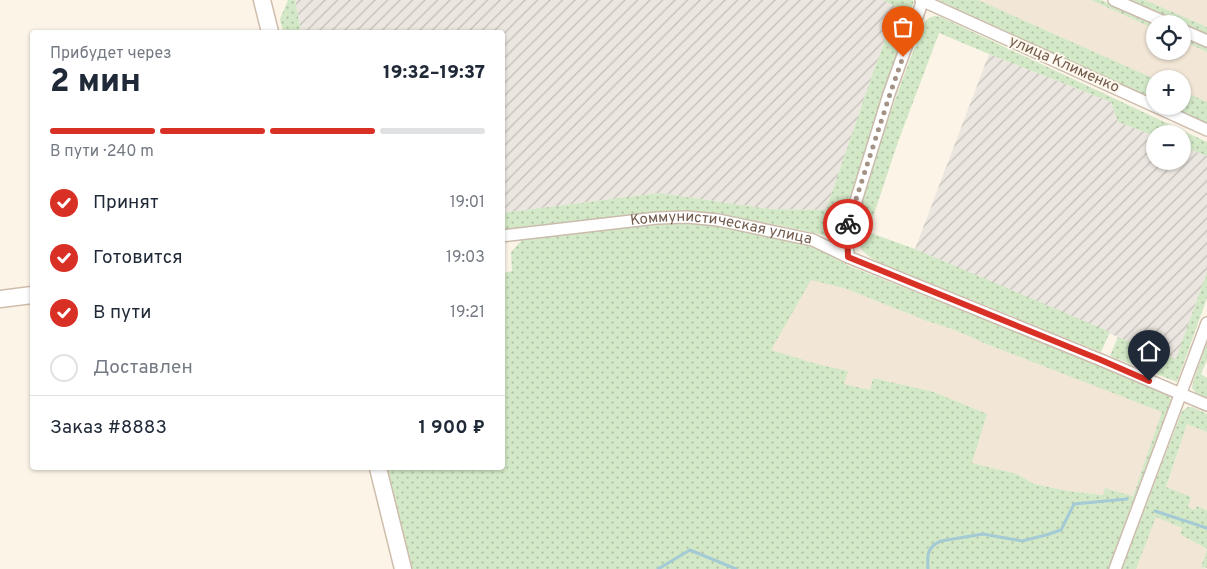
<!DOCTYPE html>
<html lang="ru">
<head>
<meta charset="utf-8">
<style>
	:root { --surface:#fff; --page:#f6f6f7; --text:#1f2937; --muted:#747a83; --line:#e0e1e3; --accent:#d93025 }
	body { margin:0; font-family:Overpass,sans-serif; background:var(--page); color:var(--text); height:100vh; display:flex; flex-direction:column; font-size:19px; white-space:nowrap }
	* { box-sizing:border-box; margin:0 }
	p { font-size:16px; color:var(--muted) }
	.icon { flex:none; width:28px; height:28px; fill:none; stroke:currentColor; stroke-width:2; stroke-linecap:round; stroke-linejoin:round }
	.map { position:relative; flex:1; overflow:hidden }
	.drawer { position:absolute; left:30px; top:30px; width:475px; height:440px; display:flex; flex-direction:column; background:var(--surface); border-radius:5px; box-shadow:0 1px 4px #0004 }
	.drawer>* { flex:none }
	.buttons { position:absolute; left:1146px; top:15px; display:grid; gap:10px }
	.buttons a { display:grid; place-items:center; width:45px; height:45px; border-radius:50%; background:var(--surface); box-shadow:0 1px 4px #0004; font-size:25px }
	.pin { position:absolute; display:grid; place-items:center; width:42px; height:42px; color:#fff; margin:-51px -21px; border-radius:50% 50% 50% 0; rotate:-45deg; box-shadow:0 0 5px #0007 }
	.pin .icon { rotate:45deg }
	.courier { position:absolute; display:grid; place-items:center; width:50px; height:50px; margin:-25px; border:4px solid #d93025; border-radius:50%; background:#fff; color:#222; box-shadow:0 1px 6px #0007 }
	.headline em { font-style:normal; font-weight:800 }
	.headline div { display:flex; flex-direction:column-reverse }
	.headline { display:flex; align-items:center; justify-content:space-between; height:85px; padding:0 20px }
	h1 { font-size:32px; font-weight:800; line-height:38px }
	.bar { display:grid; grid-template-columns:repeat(4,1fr); gap:8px 5px; align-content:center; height:60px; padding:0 20px }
	.bar i { height:6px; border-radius:4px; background:var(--line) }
	.bar .selected { background:var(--accent) }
	.bar p { grid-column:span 4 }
	.line { display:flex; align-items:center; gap:12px; padding:0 20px; border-top:1px solid var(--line) }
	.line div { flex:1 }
	ol { padding:0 20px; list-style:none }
	li { display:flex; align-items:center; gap:15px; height:55px }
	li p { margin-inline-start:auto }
	li .icon { padding:5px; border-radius:50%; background:var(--accent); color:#fff; stroke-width:4 }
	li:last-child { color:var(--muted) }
	li i { width:28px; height:28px; border:2px solid var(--line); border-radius:50% }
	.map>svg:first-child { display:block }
</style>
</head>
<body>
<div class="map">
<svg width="1207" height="569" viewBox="0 0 1207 569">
	<defs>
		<pattern id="industrial-furrows" width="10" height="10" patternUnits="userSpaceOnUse" patternTransform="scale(1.25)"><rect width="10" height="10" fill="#ece6e0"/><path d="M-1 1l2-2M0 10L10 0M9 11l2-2" fill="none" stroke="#c4beb8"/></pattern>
		<pattern id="grass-dots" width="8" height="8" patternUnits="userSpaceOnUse" patternTransform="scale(1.25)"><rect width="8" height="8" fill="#d2e8c6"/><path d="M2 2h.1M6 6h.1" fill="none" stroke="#afbfa3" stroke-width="1.8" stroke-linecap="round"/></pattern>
	</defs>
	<rect width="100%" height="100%" fill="#fbf4e7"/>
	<path fill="#f2e6d6" d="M978 0H1091L1098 3 1155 29V51H1182L1183 41 1207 52V102L1183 91 1182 79H1155Z
		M1145 0H1207V27L1174 13Z
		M811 279 844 288 927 321 955 330 984 343 1163 412 1133 496 1106 488 1104 495 1068 491 1034 484 1017 474 972 463 987 414 934 392 873 378 870 390 844 384 847 371 817 364 770 350Z
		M1187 424 1207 432V510L1196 506 1195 510 1188 507 1166 488Z
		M1156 516 1182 528 1180 534 1207 549 1201 566 1207 569H1136Z"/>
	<path fill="url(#industrial-furrows)" d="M295 0H883L897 6 874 70 826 210 769 209 659 193 503 213 502 32H301Z
		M989 54 1111 102 1118 122 1155 136V161H1182L1183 147 1207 156V272L1176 360 1118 337 915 249Z"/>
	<path fill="url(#grass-dots)" fill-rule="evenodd" d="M288 0H295L301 32H283L280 19Z
		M883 0H911L914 1 881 101 839 239C781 225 723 212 664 212L503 230 502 213 659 193 769 209 826 210 874 70 897 7Z
		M938 0H978L1155 79V100Z
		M1091 0H1101L1156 24 1155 29Z
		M1125 0H1145L1207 27V36L1183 25 1182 24H1179Z
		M935 16 941 17 1207 142V156L1183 147 1182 134H1155V136L1118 122 1111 102 989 54 939 33 898 142 868 232 915 249 1110 332 1101 352 878 262C868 256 858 250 856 237 853 220 862 201 867 185 884 130 903 75 925 22L929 18Z
		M1182 35 1207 46V52L1183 41Z
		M1183 91 1207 102V124L1169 106H1182Z
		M673 223 701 224 758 232 813 246 849 266 1165 391C1169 395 1171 398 1172 403L1137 497 1108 569H411L386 468H502L503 273 512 271 511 252 523 239ZM811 280 844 288 927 321 955 330 984 343 1162 412 1133 496 1105 488 1103 495 1068 491 1034 484 1017 474 972 463 987 414 934 392 873 378 870 390 844 384 848 371 817 364 771 350Z
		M1207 272V298L1177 382 1110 356 1118 337 1176 359Z
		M1207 342V360L1201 374 1207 378V400L1198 396 1192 388 1193 382Z
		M1188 407H1192L1207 414V432L1187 424 1166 487 1191 497 1188 507 1195 510 1196 506 1207 510V568L1201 567 1207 549 1180 534 1182 528 1156 517 1136 569H1122L1182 411Z"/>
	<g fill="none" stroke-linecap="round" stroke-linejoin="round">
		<path stroke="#a3cad5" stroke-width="3" d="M1155 511 1207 528
			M658 569 690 550 736 569
			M928 569C927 555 927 547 941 541L983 534 1022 541 1046 535 1061 530 1074 504 1127 499"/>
		<defs>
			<g id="street">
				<path d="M921 0 1207 130"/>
				<path d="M1114 0 1169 24"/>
				<path d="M1182 30 1207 41"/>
				<path id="s1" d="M502 236 657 218 687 217 718 220 813 240 848 257 1101 360 1207 405"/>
				<path d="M848 257 847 230 889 94 923 0"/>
				<path d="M1115 569 1207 323"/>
			</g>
			<path id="secondary" d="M262 0 270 32
				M0 299 32 295
				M378 468 403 569"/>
		</defs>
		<use href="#street" stroke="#ccbcad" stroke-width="14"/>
		<use href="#secondary" stroke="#cfbdab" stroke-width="19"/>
		<use href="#street" stroke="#fff" stroke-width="11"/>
		<use href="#secondary" stroke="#fff" stroke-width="16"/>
	</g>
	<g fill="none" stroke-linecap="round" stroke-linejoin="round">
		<path stroke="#a39183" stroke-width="5" stroke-dasharray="0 9" d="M848 224 890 94 903 57"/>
		<path stroke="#d93025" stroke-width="6" d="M848 224 847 230 848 257 1101 360 1149 381"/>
	</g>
	<g text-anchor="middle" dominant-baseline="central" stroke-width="4" stroke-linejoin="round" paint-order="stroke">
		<g font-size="15" fill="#735c4d" stroke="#fef8ed">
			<text transform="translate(1064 65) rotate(24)">улица Клименко</text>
			<text stroke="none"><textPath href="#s1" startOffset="221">Коммунистическая улица</textPath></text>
		</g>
	</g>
</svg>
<div class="buttons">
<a><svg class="icon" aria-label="locate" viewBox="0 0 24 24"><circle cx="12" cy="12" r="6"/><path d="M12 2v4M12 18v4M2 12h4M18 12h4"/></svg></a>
<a>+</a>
<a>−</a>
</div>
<div class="pin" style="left:903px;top:57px;background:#ea580c"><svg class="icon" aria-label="bag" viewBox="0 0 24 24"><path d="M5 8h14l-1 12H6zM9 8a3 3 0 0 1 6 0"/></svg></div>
<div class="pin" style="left:1149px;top:381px;background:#1f2937"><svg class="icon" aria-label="home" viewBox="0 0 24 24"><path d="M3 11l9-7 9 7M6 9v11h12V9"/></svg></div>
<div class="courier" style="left:848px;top:224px"><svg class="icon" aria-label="bike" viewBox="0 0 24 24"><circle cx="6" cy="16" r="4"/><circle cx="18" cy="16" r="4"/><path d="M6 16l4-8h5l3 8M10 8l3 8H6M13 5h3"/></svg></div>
<section class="drawer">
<div class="headline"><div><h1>2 мин</h1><p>Прибудет через</p></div><em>19:32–19:37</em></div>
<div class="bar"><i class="selected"></i><i class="selected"></i><i class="selected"></i><i></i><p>В пути · 240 m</p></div>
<ol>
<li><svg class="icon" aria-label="check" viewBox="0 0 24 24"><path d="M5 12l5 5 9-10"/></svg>Принят<p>19:01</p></li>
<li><svg class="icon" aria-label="check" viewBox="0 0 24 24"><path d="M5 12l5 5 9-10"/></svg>Готовится<p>19:03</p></li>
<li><svg class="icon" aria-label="check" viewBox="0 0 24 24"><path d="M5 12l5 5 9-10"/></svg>В пути<p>19:21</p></li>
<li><i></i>Доставлен</li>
</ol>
<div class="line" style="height:65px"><div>Заказ #8883</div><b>1 900 ₽</b></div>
</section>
</div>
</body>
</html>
